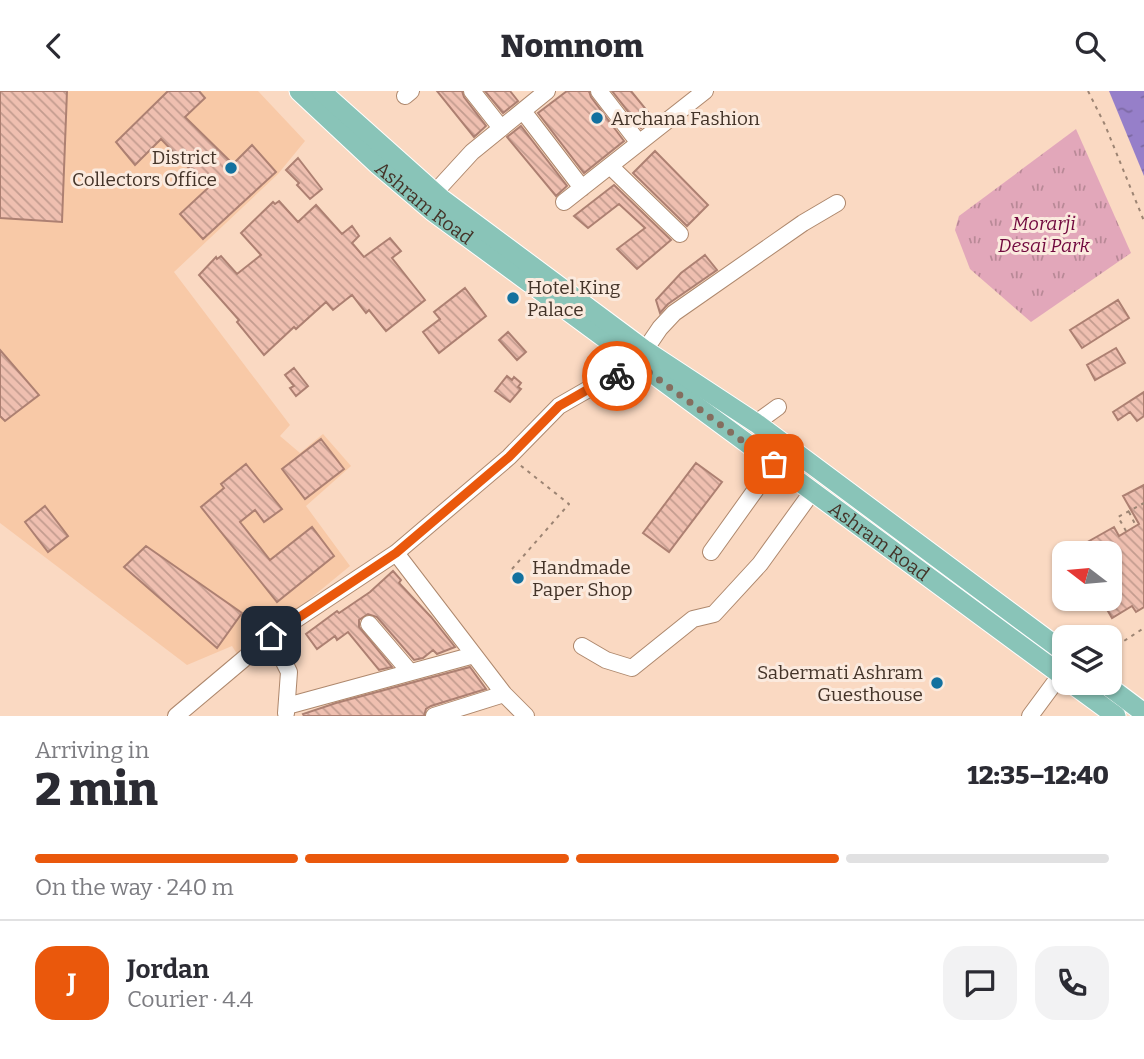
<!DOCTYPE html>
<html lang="en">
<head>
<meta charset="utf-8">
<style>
	:root { --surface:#fff; --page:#f2f2f3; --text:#2b2b33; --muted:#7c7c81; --line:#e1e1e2; --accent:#ea580c }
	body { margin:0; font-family:Bitter,serif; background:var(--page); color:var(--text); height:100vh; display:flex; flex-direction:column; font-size:26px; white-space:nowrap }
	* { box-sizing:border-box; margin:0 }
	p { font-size:23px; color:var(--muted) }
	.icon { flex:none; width:38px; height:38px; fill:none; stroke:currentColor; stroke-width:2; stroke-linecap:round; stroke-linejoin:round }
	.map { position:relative; height:625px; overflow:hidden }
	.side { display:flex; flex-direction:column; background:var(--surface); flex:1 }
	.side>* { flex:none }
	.needle { width:46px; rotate:286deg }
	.buttons { position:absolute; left:1052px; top:450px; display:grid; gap:14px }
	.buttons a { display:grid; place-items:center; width:70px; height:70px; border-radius:14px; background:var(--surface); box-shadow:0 2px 5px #0004; font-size:35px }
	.pin { position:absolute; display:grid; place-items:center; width:60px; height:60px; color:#fff; margin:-30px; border-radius:14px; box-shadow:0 4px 10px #0006 }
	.courier { position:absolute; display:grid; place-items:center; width:70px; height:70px; margin:-35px; border:5px solid #ea580c; border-radius:50%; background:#fff; color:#222; box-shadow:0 2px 9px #0007 }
	.head em { font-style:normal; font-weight:800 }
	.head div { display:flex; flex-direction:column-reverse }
	.head { display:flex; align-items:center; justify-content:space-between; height:119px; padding:0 35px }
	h1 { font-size:46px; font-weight:800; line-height:52px }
	.bar { display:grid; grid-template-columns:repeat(4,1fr); gap:10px 7px; align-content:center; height:84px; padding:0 35px }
	.bar i { height:9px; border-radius:5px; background:var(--line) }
	.bar .current { background:var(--accent) }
	.bar p { grid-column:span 4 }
	.line { display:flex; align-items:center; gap:18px; padding:0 35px; border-top:2px solid var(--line) }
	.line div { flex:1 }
	.round { display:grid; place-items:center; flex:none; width:74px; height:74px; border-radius:21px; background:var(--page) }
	header { display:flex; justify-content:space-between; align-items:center; height:91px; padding:0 35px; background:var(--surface); font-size:32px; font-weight:800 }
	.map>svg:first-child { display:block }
</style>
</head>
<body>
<header><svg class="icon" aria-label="back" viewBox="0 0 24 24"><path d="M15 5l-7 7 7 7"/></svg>Nomnom<svg class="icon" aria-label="search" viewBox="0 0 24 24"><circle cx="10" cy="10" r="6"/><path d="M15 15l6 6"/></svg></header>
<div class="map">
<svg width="1144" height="625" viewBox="0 0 1144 625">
	<defs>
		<pattern id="grass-tufts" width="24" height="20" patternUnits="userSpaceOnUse" patternTransform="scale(1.75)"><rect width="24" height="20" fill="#e2a7ba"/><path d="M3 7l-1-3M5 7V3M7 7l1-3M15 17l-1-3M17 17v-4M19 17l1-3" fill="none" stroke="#b98997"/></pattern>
		<pattern id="water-ripples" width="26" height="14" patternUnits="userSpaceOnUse" patternTransform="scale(1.75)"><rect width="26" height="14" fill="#967fc9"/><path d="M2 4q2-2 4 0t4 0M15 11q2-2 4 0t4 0" fill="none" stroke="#7c69a3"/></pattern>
		<pattern id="building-back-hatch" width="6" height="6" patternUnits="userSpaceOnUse" patternTransform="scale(1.75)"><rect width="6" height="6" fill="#efbfb0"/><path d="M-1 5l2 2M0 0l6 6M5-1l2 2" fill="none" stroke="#c39c8f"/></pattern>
	</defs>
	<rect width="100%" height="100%" fill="#fad9c2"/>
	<path fill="#f8c9a7" d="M0 0H258L305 50 278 83 174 181 290 334 280 345 300 362 323 343 351 375 306 415 350 475 239 566 232 555 187 574 0 432Z"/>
	<path fill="url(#grass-tufts)" d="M1076 38 1131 162 1031 231 970 178 955 139 959 125Z"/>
	<path fill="url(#water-ripples)" d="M1109 0H1144V85Z"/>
	<path fill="url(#building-back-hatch)" stroke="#ad8072" stroke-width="2" d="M0 0H67L62 131 0 127Z
		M168 0H199L205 7 185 26 233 73 252 54 276 81 203 148 180 123 208 97 161 48 135 74 116 51Z
		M437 0H462L464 6 486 35 474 46Z
		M485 0H510L518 10 503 22Z
		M567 0H589L591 6 624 50 584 82 538 22Z
		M612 0H631L653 27 641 37Z
		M521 35 567 95 556 105 507 46Z
		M655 60 708 114 687 135 633 82Z
		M298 67 322 98 310 108 297 94 299 92 286 79Z
		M614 94 671 149 637 178 617 158 645 137 619 113 588 137 574 125Z
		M279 110 298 131 316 114 342 143 352 135 359 145 352 152 364 166 390 147 401 160 392 167 425 209 386 240 369 219 366 222 352 204 333 219 326 211 296 238 294 236 264 264 237 231 239 229 199 184 216 166 217 168 221 165 237 183 256 168 261 164 241 142 273 111 275 113Z
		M705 164 717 179 668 213 660 222 656 209 681 182Z
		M465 197 486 225 439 262 423 241 440 228 434 221Z
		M1118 209 1129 227 1082 257 1070 239Z
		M508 241 526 261 517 269 499 249Z
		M1116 257 1125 272 1095 289 1087 274Z
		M0 259 39 304 5 330 0 325Z
		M294 277 308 295 296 305 290 297 294 295 285 284Z
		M507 285 512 289 514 286 521 292 518 296 521 298 510 311 495 300Z
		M1144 301V325L1137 330 1130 321 1118 329 1113 321Z
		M321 348 344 378 305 408 282 378Z
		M696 372 722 391 669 461 643 442Z
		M246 373 282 418 264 431 255 419 240 431 270 469 312 436 334 465 277 511 201 416 224 397 221 393Z
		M1144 394V516L1136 521 1132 515 1112 527 1101 508H1110V497L1120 491 1110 472V462H1068L1114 436 1119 445 1139 433 1123 405Z
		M45 415 68 445 48 461 25 431Z
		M146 455 242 522 217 557 124 476Z
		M393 480 401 489 399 492 431 526 455 556 437 563 433 559 423 567 414 569 377 526 368 523 359 529V536L392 576 379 579 348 541 337 549 335 545 317 558 306 543 337 520 339 522 370 501Z
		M470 576 486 598 431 615 426 618 424 625H304L303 623 336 612Z"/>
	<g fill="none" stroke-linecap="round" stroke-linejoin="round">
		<defs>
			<path id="minor" d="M472 0 501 37
				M599 0 639 52
				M405 5 411 0
				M523 20 582 97
				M610 75 680 143
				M428 109 472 61 547 0
				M564 111 705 0
				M645 259 660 237 674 222 803 132 837 112
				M756 332 778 316
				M711 461 774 373
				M396 462 504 603 526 625
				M369 533 410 581
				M271 545 289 581 286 622
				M582 555 606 569 632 577 693 528 714 523 760 473 812 401
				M287 615 474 564
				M176 625 271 545 396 462 509 366 559 315 606 288 628 282 639 274
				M434 625 504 603
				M1030 625 1064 579"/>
			<g id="major">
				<path id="s1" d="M299 0 378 74 432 120 1064 586"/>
				<path d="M321 0 442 108 645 259 756 332 1064 561"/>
				<path d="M1071 592 1116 625"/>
				<path d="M1104 592 1144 622"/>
			</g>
		</defs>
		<use href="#minor" stroke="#ae886d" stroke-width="18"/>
		<use href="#major" stroke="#fff" stroke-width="21"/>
		<path stroke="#9c8473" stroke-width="2" stroke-dasharray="3.5 5" stroke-linecap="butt" d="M1088 0 1105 34 1144 130
			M1129 421 1136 435
			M1126 440 1118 426 1144 412
			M512 478 569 413 520 374
			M1110 559 1144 537"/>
		<use href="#minor" stroke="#fff" stroke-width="16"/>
		<use href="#major" stroke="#89c4b8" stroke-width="19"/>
	</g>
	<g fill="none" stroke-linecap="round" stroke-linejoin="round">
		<path stroke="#846e5f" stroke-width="7" stroke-dasharray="0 12.6" d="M617 285 628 282 639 274 774 373"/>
		<path stroke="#ea580c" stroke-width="9" d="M271 545 396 462 509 366 559 315 606 288 617 285"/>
	</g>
	<g fill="#13719f" stroke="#fbeade" stroke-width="2.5">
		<circle cx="597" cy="27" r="7"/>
		<circle cx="231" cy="77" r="7"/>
		<circle cx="513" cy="207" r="7"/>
		<circle cx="518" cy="487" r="7"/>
		<circle cx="937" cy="592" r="7"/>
	</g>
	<g text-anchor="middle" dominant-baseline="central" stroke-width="6" stroke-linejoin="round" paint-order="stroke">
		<g font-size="19" fill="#443429" stroke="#fbeade" text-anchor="start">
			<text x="611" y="27">Archana Fashion</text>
			<text x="217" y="66" text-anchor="end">District<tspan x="217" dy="22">Collectors Office</tspan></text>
			<text x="527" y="196">Hotel King<tspan x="527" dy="22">Palace</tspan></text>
			<text x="532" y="476">Handmade<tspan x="532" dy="22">Paper Shop</tspan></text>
			<text x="923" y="581" text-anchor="end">Sabermati Ashram<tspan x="923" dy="22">Guesthouse</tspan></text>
		</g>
		<g font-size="19" fill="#443429" stroke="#fbeade">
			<text stroke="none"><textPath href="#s1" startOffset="168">Ashram Road</textPath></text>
			<text stroke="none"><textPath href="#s1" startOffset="735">Ashram Road</textPath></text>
		</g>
		<g font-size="19" font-style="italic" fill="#71083e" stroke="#fbeade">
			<text x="1044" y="132">Morarji<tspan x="1044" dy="22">Desai Park</tspan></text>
		</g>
	</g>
</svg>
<div class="buttons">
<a><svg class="needle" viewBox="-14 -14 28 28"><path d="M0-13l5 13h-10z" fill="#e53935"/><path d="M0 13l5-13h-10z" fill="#7c7c81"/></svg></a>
<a><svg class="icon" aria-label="layers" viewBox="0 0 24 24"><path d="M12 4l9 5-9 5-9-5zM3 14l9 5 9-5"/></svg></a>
</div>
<div class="pin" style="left:774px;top:373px;background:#ea580c"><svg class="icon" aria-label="bag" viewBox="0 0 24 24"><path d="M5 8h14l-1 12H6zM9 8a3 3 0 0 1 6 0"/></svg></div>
<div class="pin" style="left:271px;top:545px;background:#1f2937"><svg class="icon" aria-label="home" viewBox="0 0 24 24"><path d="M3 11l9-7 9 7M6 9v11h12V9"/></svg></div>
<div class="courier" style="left:617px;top:285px"><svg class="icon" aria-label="bike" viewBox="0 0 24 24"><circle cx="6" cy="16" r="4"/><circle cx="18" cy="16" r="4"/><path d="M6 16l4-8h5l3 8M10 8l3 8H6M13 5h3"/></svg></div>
</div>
<section class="side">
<div class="head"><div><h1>2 min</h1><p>Arriving in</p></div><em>12:35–12:40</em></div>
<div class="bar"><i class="current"></i><i class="current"></i><i class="current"></i><i></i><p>On the way · 240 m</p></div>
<div class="line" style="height:126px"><b class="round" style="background:var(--accent);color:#fff">J</b><div><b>Jordan</b><p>Courier · 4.4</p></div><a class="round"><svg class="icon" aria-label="chat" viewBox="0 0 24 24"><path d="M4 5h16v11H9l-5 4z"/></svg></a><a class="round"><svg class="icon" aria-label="phone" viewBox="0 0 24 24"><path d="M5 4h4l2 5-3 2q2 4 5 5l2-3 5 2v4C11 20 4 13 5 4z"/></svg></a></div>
</section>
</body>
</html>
